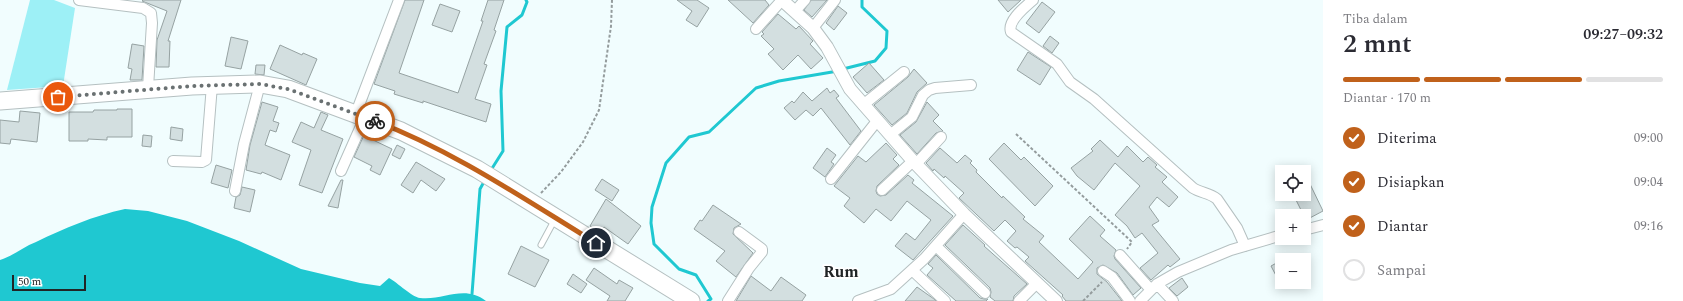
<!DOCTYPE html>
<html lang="id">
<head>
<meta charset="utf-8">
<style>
	:root { --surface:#fff; --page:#f7f7f7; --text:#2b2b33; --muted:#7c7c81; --line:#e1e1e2; --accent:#c0611b }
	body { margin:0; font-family:Spectral,serif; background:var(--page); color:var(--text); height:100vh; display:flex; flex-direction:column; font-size:15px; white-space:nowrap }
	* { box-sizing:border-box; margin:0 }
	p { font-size:13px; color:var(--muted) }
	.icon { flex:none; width:22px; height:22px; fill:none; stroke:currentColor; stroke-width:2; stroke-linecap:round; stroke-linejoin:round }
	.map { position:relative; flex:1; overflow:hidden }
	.side { display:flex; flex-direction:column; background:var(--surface); width:360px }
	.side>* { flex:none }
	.buttons { position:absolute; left:1275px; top:165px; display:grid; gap:8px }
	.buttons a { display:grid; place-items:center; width:36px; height:36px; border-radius:0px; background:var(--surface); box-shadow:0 2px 10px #0003; font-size:20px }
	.scale { position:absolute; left:12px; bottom:10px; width:74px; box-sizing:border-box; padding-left:4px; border:2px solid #212526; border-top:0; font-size:11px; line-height:14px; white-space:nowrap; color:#212526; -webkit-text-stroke:3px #fff; paint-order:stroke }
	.pin { position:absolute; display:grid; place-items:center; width:34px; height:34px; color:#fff; margin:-17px; border:2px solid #fff; border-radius:50%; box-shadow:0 1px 4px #0007 }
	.courier { position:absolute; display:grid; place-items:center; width:40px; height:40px; margin:-20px; border:3px solid #c0611b; border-radius:50%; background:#fff; color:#222; box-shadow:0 1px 5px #0007 }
	.summary em { font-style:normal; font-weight:600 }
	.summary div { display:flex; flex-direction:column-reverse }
	.summary { display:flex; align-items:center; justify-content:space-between; height:68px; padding:0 20px }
	h1 { font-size:26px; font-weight:600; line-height:30px }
	.bar { display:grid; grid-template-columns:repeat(4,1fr); gap:6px 4px; align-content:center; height:48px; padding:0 20px }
	.bar i { height:5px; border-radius:3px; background:var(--line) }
	.bar .selected { background:var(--accent) }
	.bar p { grid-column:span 4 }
	ol { padding:0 20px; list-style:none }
	li { display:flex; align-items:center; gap:12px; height:44px }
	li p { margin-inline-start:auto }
	li .icon { padding:4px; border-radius:50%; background:var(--accent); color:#fff; stroke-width:4 }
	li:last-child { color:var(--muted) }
	li i { width:22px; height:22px; border:2px solid var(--line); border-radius:50% }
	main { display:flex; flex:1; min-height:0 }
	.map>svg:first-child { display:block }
</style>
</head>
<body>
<main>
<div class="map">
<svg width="1323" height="301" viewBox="0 0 1323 301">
	<rect width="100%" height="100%" fill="#f1fdfe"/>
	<path fill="#9df0f6" d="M30 0H54L75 8 63 86 7 90Z"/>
	<path fill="#1fc8d1" d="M125 209 148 211 187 221 239 241 301 269 360 283 380 286 389 278C398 283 412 297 420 298 443 301 464 284 486 301H0V260C13 256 23 247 36 242 65 228 93 216 125 209Z"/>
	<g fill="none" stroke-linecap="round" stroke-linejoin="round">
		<path stroke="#1fc8d1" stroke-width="3" d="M843 69 875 61 886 48 887 31 862 7V0
			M491 170 503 151 501 91 507 27 522 15 527 2 526 0
			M472 294 480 189 485 180
			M708 301 711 299 696 275 679 269 654 244 651 223 652 207 666 163 689 137 709 132 756 88 779 81 838 71"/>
	</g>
	<path fill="#d3dfe0" stroke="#96a2a2" d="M143 0H181L168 41H170L169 67H156L157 40 167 11 142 1Z
		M405 0H424L399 73 458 93 483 21H481L488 0H504L494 30 496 31 484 64 487 65 475 99 491 104 486 122 423 101V103L394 94 395 91 374 84Z
		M677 0H697L709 8 697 27 686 20 692 11Z
		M728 0H765L769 5 753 23Z
		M811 0H827L812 17 804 10Z
		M998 0H1021L1008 12Z
		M1042 2 1055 12 1039 33 1026 23Z
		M440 4 460 11 452 32 432 25Z
		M838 6 847 13 834 30 826 23Z
		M778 14 796 29 799 26 813 41 810 44 823 58 811 69 798 55 783 70 768 54 774 49 761 36 764 34 762 32Z
		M1050 36 1059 43 1052 53 1043 46Z
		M231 37 248 41 241 69 225 66Z
		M132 44 144 46 142 80H130L132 69 128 68Z
		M280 45 302 55 303 53 317 59 306 85 270 69Z
		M1028 52 1051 67 1040 85 1017 70Z
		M869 63 884 80 867 93 853 77Z
		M256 65H265L264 75 255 74Z
		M914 69 927 83 917 92 907 113 892 125 874 105 908 77Z
		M827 88 830 93 834 90 839 96 836 98 861 131 850 145 821 108 813 116 806 110 795 120 784 108 792 101 794 103 803 92 812 101Z
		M262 102 278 107 273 121 279 123 276 132 270 130 265 145 290 155 281 180 262 172 261 174 246 170 250 145Z
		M927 102 939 115 933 121 943 131 936 133 917 154 900 135 916 122Z
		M117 109H132V137H107V140L88 139V141H69V112H93L94 110H117Z
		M20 111 40 113 37 142 11 139 10 144 0 143V120L19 122Z
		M321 112 328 115 321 130 343 139 322 193 299 185 311 150 292 142 301 122 314 128Z
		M171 127 183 129 182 141 170 139Z
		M365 133 374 138 373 140 392 149 380 175 370 170 372 166 354 157Z
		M143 135 152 136 151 147 142 146Z
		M1100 140 1118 157 1127 146 1143 162 1148 157 1157 165 1155 167 1167 177 1162 182 1178 197 1169 207 1157 197 1149 207 1159 221 1152 225 1180 259 1170 267 1168 265 1151 280 1140 268 1158 253 1142 233 1135 238 1127 226 1115 215 1140 186 1115 163 1094 190 1077 176 1071 168 1093 151 1091 149Z
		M886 143 897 155 893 159 899 165 877 186 876 191 877 194 880 196 886 195 908 175 914 180 912 183 953 216 913 260 895 246 906 233 915 240 931 220 907 201 891 221 876 209 864 223 844 206 850 198 834 186 858 156 866 162Z
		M1004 143 1021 160 1024 157 1053 186 1035 206 989 159Z
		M397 145 405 149 400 159 392 155Z
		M827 148 836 155 831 162 834 164 825 177 813 168Z
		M940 148 957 163 965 155 972 161 970 163 977 170 976 172 1002 198 1003 196 1025 217 1023 219 1044 236 1039 242 1078 279 1093 262 1069 239 1090 216 1105 230 1100 236 1116 250 1114 256 1115 259 1141 288 1133 295 1117 273 1103 265 1097 268V274L1107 282 1122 301H1066L1062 296 1063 295 1025 261 1029 257 1017 247 1015 248 1007 241 1016 231 1005 220 994 231 959 198 964 193 945 176 944 178 934 169 933 171 926 163Z
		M416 162 445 179 436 191 421 180 413 193 401 185Z
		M216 165 232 170 228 188 211 183Z
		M602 179 619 190 612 201 595 190Z
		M341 180H343L338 208 328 206Z
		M1310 184 1323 211 1306 220 1293 194H1304V187Z
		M242 187 255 190 250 212 234 208 236 197 240 195Z
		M606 199 641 226 628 244 604 227 601 233 590 226Z
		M713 205 741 224 734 228 733 234 753 253 736 277 716 261 725 251 694 229 700 220 702 221Z
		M963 225 985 245 984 246 1027 284 1014 296 1013 301H995L990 297 991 292 990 288 945 245Z
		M521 246 549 260 535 287 508 274Z
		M936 255 980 298 984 299H988L986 301H956L927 275 933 268 928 264Z
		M1282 260V287L1271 266Z
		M594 268 617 284 619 280 633 288 625 301H607L610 296 586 280Z
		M573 274 587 284 581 293 567 284Z
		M751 276 771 291 781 277 806 295 802 301H736Z
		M1182 278 1188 287 1177 296 1169 288Z
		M917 287 934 299 936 301H905Z"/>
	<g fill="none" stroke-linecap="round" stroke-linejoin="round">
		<defs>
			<path id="service" d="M541 245 555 219"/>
			<path id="minor" d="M79 0 143 8 151 13 152 23 148 88
				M1033 0C1025 7 1007 21 1011 32L1057 64 1070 82 1094 99 1193 188C1201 193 1210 193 1217 199L1237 228 1245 246
				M795 11 805 0
				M813 28 835 0
				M756 29 782 0
				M863 105 904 72
				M356 113 399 0
				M890 135 912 117 923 95 929 90 935 88 971 85
				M173 161 202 162 206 160 212 85
				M916 164 941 137
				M341 171 365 117
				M831 179 877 121
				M882 190 913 161
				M235 191 244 144 260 84
				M1304 230 1323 225
				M936 246 985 293
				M1120 255 1151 290
				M912 270 945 301
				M1103 271 1112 277 1130 301
				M1157 284 1173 301
				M728 301 749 268 762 252V249L739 232
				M858 301 891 289 924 259 964 214
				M1019 301 1037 283
				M1140 301 1157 284 1178 272 1231 250 1282 235"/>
			<path id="tertiary" d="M782 0 813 28 827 47 850 89 913 161 964 214 1056 301"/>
			<path id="trunk" d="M0 101 192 86 260 84 288 89 401 131 477 169 691 301"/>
		</defs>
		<use href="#service" stroke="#b5c0c1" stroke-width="7"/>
		<use href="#minor" stroke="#b5c0c1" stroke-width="12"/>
		<use href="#tertiary" stroke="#b5c0c1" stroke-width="14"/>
		<use href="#trunk" stroke="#b5c0c1" stroke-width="19"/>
		<path stroke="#949c9d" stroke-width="2" stroke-dasharray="3 2" stroke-linecap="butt" d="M1016 134 1132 242 1127 249
			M541 193 561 172 583 142 599 110 611 26 612 0
			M1083 301 1102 282"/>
		<use href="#service" stroke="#fff" stroke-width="5"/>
		<use href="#minor" stroke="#fff" stroke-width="10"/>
		<use href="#tertiary" stroke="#fff" stroke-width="12"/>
		<use href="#trunk" stroke="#fff" stroke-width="17"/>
	</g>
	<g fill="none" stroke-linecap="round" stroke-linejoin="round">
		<path stroke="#6a7172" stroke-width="4" stroke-dasharray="0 7.2" d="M58 97 192 86 260 84 288 89 375 121"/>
		<path stroke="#c0611b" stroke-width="5" d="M375 121C454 151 524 199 596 243"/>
	</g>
	<g text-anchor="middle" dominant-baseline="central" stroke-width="3.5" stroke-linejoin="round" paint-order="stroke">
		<g font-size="16" font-weight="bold" fill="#212526" stroke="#fff">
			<text x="841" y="272">Rum</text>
		</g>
	</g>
</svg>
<div class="buttons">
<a><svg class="icon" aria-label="locate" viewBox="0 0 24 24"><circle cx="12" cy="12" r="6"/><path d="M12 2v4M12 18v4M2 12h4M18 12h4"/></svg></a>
<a>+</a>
<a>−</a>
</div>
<div class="scale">50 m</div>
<div class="pin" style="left:58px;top:97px;background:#ea580c"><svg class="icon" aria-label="bag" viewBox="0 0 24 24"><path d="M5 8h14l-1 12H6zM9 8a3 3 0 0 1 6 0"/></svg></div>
<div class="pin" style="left:596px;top:243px;background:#1f2937"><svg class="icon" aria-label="home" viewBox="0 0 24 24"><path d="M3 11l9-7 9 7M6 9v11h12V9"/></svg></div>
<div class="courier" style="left:375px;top:121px"><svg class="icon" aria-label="bike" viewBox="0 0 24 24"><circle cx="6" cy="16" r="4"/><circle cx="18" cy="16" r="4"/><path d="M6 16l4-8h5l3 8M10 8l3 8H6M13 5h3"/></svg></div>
</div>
<section class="side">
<div class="summary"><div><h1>2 mnt</h1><p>Tiba dalam</p></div><em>09:27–09:32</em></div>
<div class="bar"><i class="selected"></i><i class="selected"></i><i class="selected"></i><i></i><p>Diantar · 170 m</p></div>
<ol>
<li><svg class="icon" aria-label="check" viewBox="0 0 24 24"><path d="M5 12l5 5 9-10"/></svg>Diterima<p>09:00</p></li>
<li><svg class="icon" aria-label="check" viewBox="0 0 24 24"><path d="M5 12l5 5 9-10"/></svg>Disiapkan<p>09:04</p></li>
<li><svg class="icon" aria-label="check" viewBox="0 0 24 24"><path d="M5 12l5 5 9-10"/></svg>Diantar<p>09:16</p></li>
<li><i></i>Sampai</li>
</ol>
</section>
</main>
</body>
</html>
